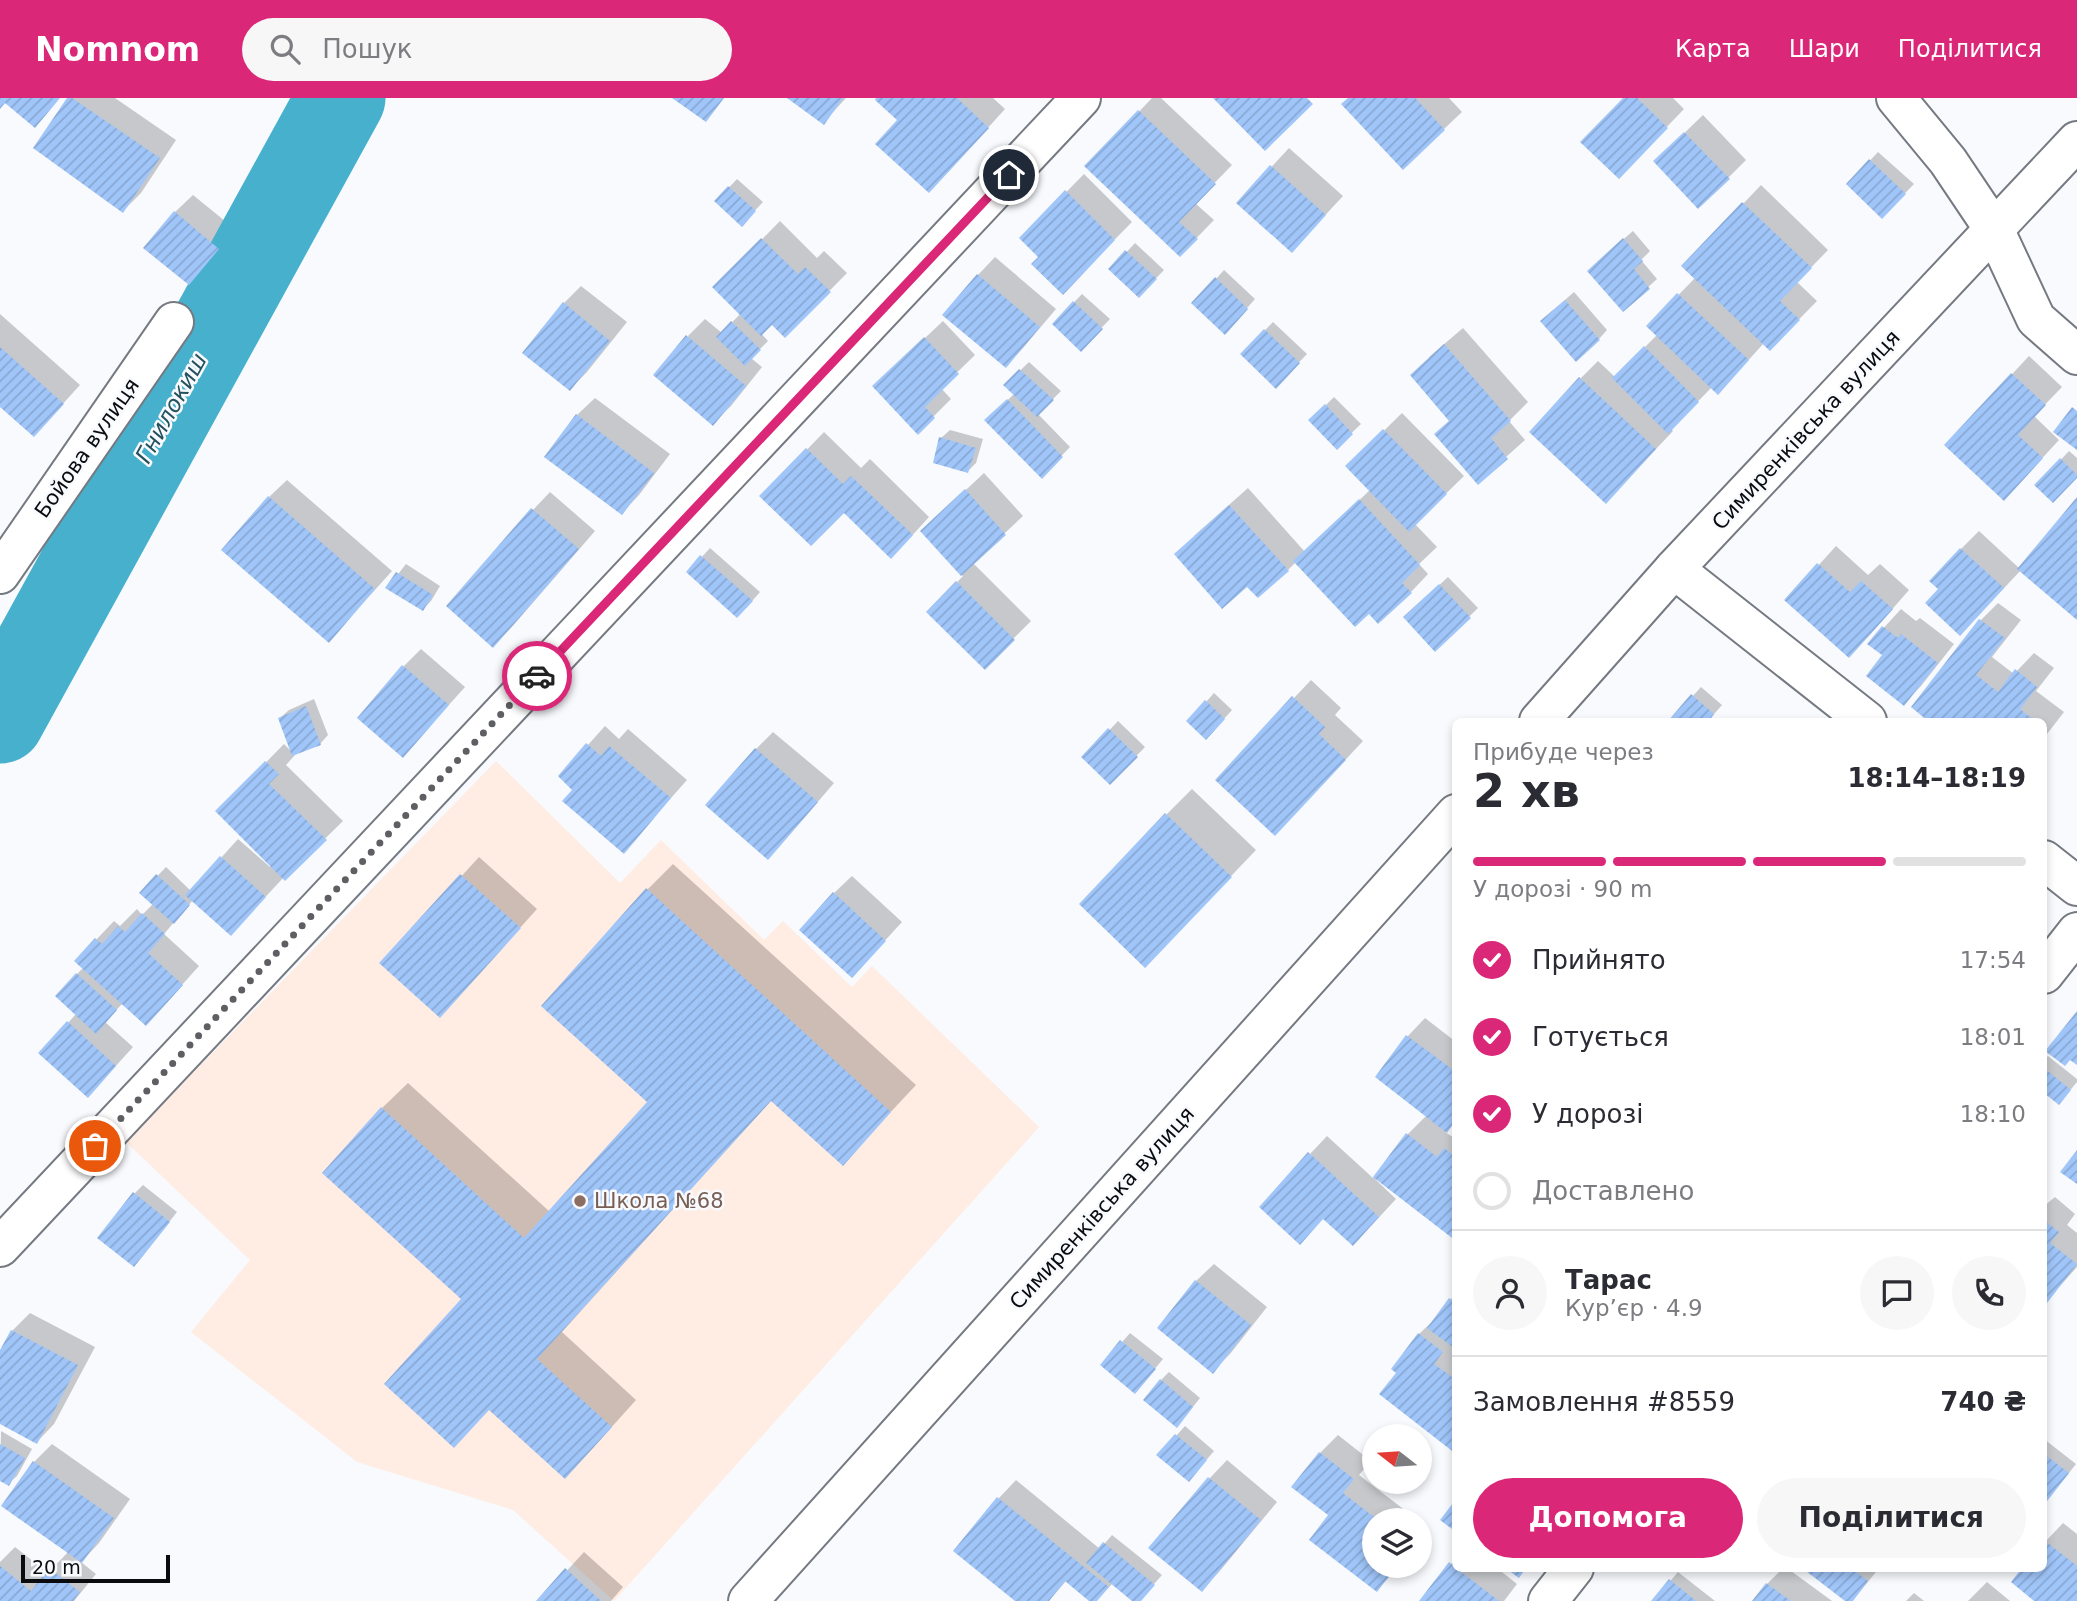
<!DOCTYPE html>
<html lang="uk">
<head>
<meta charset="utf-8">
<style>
	:root { --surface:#fff; --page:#f7f7f7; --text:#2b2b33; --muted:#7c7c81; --line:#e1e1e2; --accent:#db2777 }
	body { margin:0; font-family:"DejaVu Sans",sans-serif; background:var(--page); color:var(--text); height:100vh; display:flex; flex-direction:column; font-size:26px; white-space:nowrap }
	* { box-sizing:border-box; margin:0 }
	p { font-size:23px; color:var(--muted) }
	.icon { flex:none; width:38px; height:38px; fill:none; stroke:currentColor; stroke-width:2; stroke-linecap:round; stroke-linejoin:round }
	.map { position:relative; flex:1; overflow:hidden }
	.details { position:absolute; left:1452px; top:620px; width:595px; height:854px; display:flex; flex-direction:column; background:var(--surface); border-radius:10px; box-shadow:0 4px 10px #0003 }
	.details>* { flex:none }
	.needle { width:46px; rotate:287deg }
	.buttons { position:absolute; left:1362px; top:1326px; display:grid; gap:14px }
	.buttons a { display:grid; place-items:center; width:70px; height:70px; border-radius:50%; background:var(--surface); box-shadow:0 4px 10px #0003; font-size:35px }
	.scale { position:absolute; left:21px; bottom:18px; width:149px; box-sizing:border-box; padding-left:7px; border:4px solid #090b0e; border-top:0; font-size:19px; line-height:24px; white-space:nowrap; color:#090b0e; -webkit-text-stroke:5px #f8fafe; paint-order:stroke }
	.pin { position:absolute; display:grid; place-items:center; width:60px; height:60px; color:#fff; margin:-30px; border:4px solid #fff; border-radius:50%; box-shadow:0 2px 7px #0007 }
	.courier { position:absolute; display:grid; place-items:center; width:70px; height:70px; margin:-35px; border:5px solid #db2777; border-radius:50%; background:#fff; color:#222; box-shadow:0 2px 9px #0007 }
	.head em { font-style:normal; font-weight:600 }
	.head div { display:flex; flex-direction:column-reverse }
	.head { display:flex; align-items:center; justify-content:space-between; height:119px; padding:0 21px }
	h1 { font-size:46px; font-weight:600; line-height:52px }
	.bar { display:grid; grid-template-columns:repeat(4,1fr); gap:10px 7px; align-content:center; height:84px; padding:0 21px }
	.bar i { height:9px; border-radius:5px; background:var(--line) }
	.bar .current { background:var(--accent) }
	.bar p { grid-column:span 4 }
	.line { display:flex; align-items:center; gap:18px; padding:0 21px; border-top:2px solid var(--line) }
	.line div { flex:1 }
	.round { display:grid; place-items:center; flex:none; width:74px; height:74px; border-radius:37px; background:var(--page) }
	ol { padding:0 21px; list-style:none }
	li { display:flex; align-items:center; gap:21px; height:77px }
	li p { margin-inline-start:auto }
	li .icon { padding:7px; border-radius:50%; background:var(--accent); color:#fff; stroke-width:4 }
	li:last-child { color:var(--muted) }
	li i { width:38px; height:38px; border:4px solid var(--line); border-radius:50% }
	.cta { display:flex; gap:14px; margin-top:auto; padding:14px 21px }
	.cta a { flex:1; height:80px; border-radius:42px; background:var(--accent); color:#fff; font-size:28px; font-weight:600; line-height:80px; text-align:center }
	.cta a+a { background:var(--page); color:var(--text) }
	header { display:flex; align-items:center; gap:42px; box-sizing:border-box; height:98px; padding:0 35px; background:var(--accent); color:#fff }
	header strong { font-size:33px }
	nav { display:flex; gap:38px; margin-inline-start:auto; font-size:24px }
	.search { width:490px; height:63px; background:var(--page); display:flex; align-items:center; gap:18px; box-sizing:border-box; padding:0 24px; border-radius:38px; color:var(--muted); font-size:26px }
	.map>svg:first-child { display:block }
</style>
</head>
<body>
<header>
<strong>Nomnom</strong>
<div class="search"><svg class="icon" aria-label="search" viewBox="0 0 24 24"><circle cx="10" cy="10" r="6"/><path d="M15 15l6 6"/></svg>Пошук</div>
<nav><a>Карта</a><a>Шари</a><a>Поділитися</a></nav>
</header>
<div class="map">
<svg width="2077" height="1503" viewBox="0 0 2077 1503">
	<defs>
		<pattern id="building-hatch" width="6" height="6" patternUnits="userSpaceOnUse" patternTransform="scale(1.75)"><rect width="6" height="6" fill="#a0c5f9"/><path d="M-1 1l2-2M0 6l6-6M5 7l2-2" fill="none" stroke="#88a8d4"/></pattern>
	</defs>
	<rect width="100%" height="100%" fill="#f8fafe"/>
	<path fill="#ffece2" d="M496 663 620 785 661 742 764 842 783 823 852 889 872 868 1039 1029 614 1503 513 1412 357 1364 191 1234 250 1162 126 1044Z"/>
	<path fill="#0003" d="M69 0H115L176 42 141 95 123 113Z
		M790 0H846L824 24Z
		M879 0H993L1005 11 947 75Z
		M1152 0H1161L1232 67 1195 105 1214 122 1180 157 1087 68Z
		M1350 0H1449L1462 14 1444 31Z
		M1626 0H1673L1684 11 1636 61Z
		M1703 17 1746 62 1728 80 1673 46Z
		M1289 50 1343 98 1292 153 1238 105Z
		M1878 54 1914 86 1882 119 1848 86Z
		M1084 76 1132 124 1063 194 1040 159 1021 140Z
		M737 81 763 104 742 126 716 103Z
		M1761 87 1828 152 1797 184 1817 203 1770 251 1764 245 1735 277 1712 289 1671 331 1673 333 1623 386 1580 281 1598 263 1615 279 1657 237 1648 228 1696 179 1684 168Z
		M193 97 236 132 207 168 189 185 175 114Z
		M780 123 817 160 824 153 847 175 785 238 772 225 761 235 768 243 751 260 762 269 731 308 713 325 688 238 705 221 722 235 741 215 715 189Z
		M1633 133 1650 153 1641 162 1657 181 1623 212 1597 164Z
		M1135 145 1164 172 1139 198 1111 171Z
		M995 159 1056 211 1023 250 1005 268 978 177Z
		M1224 172 1255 201 1233 226 1216 181Z
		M581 188 627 224 587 274 570 291 564 205Z
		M1574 194 1607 232 1599 241 1551 214Z
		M1082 196 1110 221 1081 251 1054 225Z
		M0 216 80 287 51 319 0 306Z
		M943 223 975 257 941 290 951 301 918 334 892 271Z
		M1273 224 1307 256 1276 288 1242 256Z
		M1463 230 1528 304 1509 323 1525 342 1478 384 1450 322 1429 259Z
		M2029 258 2062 289 2034 318 2059 342 2021 383 1946 347Z
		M1029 264 1061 293 1038 316 1070 349 1042 378 987 322 1014 296 1005 287Z
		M1334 299 1361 326 1337 349 1311 322Z
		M595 300 670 356 639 397 622 415 577 317Z
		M1402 315 1464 378 1415 426 1437 449 1419 466 1428 476 1411 494 1369 514 1296 464 1288 472 1194 438 1248 390 1305 454 1370 392 1348 368Z
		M950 332 983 341 976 365 968 373 941 340Z
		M824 334 861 370 870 361 929 419 909 441 844 413 762 398Z
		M2069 353 2077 360V378L2037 387Z
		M984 375 1023 418 973 465 1031 523 985 569 928 514 963 478 922 433Z
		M287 382 392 473 329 543 269 399Z
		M550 394 595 433 511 530 493 547 533 412Z
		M2077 402V520L2021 472 1978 518 1940 491 1961 451 1979 433 2019 470Z
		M1836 448 1868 477 1880 466 1909 492 1867 540 1787 502Z
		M710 450 760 494 746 510 688 474Z
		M406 466 440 488 431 503 423 511 388 489Z
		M1448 479 1478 510 1435 552 1405 519Z
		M1998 505 2021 522 1992 559 2014 576 2034 555 2054 570 2036 593 2064 614 2044 640V623H1931L1981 522Z
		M1901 511 1916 523 1920 520 1954 546 1921 588 1904 605 1885 557 1870 545Z
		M421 551 465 589 403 658 404 568Z
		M1311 582 1341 610 1335 617 1363 643 1293 718 1217 682Z
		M1701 589 1722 607 1708 623H1670Z
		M1214 595 1232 612 1215 631 1206 604Z
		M314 601 328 637 320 646 294 656 295 657 286 667 343 723 285 780 284 779 231 836 193 802 164 836 199 868 163 908 123 905 105 924 133 949 105 980 41 955 76 916 77 876 84 869 77 862 114 823 120 828 137 811 142 817 154 805 142 794 166 769 191 793 238 741 270 769 272 767 218 713 284 646 293 655 280 620 289 612Z
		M1118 623 1145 649 1110 685 1084 659Z
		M605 628 619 641 628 631 687 682 624 753 575 691 560 678Z
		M773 634 834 685 785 742 756 651Z
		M1192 691 1256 752 1171 841 1166 717Z
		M479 759 537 811 457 900 382 865Z
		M673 766 916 987 843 1065 772 1001 562 1234 636 1302 591 1352 463 1201 382 1010 408 985 550 1114 650 1004 647 792Z
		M852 778 902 824 869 860 834 795Z
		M1425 920 1456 944V1023L1445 1034 1456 1041V1140L1376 1079 1375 1081 1396 1101 1371 1128 1310 1056 1327 1038 1373 1080 1407 1037 1427 1017 1377 979 1408 938Z
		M2048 958 2077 981V984L2067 996 2044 993V962Z
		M143 1087 177 1114 142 1159 135 1095Z
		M2055 1099 2075 1116 2067 1127 2077 1135V1169L2044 1206V1108Z
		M1214 1166 1267 1209 1230 1256 1213 1273 1196 1183Z
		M1456 1195V1246L1453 1249 1456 1252V1353L1398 1274 1393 1270 1419 1236 1437 1219Z
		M30 1215 95 1249 54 1326 37 1344 0 1324V1256L12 1233Z
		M1130 1235 1163 1261 1143 1285 1102 1267Z
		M1169 1274 1200 1300 1185 1319 1161 1282Z
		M1185 1328 1214 1353 1197 1373 1159 1357Z
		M1 1333 32 1351 17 1378 8 1386 0 1381Z
		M1338 1337 1371 1363 1359 1377 1419 1423H1374V1468H1399L1377 1492 1330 1417 1320 1355Z
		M2044 1341 2076 1366 2053 1395 2044 1402Z
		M52 1346 130 1401 99 1445 81 1464 96 1476 74 1503H0V1464L15 1449 48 1475 69 1453 3 1408 34 1364Z
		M1227 1362 1277 1404 1219 1474 1201 1492 1151 1450 1210 1380Z
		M1016 1382 1100 1451 1112 1437 1162 1477 1139 1503H1135L1113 1485 1096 1503H1091L1066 1483 1049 1503H1017L956 1453 999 1400Z
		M1419 1423 1429 1431 1419 1443Z
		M2063 1425 2077 1436V1503H2037L2024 1470H2044V1445Z
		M584 1454 623 1489 611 1503H539Z
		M1456 1460V1470H1497L1517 1486 1504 1503H1422Z
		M1783 1470H1787L1832 1503H1754L1767 1486Z
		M1805 1470H1870L1876 1474 1858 1496 1851 1503H1848Z
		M1678 1474 1715 1503H1653Z
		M1987 1484 2010 1503H1968Z
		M1914 1495 1924 1503H1906Z"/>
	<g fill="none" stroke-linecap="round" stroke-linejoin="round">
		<path stroke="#46b0cd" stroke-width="89" d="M0 621 341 0"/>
	</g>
	<path fill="url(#building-hatch)" d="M0 0H60L35 30 5 5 0 11Z
		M67 0H72L160 60 123 115 33 50Z
		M672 0H724L706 24Z
		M787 0H843L824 27Z
		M876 0H957L989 30 929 95 875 46 897 22 875 2Z
		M1213 0H1307L1313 6 1265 53Z
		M1348 0H1415L1445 32 1403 72 1341 6Z
		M1623 0H1637L1668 30 1619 81 1580 44Z
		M1138 12 1216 86 1179 124 1198 141 1180 159 1084 68Z
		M1684 34 1730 81 1698 111 1653 63Z
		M1869 61 1906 96 1882 121 1846 86Z
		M1270 67 1326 117 1292 155 1236 105Z
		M728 88 756 113 742 129 714 103Z
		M1065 92 1115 142 1063 197 1031 166 1038 159 1019 140Z
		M1742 104 1812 170 1780 203 1800 222 1770 253 1681 168Z
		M174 113 219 151 189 187 143 150Z
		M761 140 798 176 805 169 831 194 785 240 772 227 761 238 712 189Z
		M1623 140 1643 163 1634 171 1650 191 1623 214 1587 173Z
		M1125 152 1157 181 1139 200 1108 171Z
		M977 176 1040 229 1006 270 942 217Z
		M1215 179 1248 211 1225 237 1191 205Z
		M1677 195 1749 262 1718 297 1646 228Z
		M1565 202 1600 242 1576 264 1540 223Z
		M1073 203 1103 231 1081 254 1052 226Z
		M563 204 610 243 570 293 522 255Z
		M731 223 761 252 745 268 716 239Z
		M1264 231 1300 265 1276 291 1240 256Z
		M686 237 746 288 713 328 653 277Z
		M924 239 959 276 925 309 935 320 918 337 872 288Z
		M1444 246 1511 323 1491 340 1508 361 1478 387 1434 336 1449 323 1410 277Z
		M1644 248 1699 304 1668 336 1612 280Z
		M0 249 64 306 34 339 0 309Z
		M1019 271 1054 302 1037 319 1003 287Z
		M2011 275 2046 307 2018 337 2043 360 2004 403 1944 347Z
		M1579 279 1656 351 1606 406 1529 334Z
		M1007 301 1063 359 1042 381 984 322Z
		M1325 306 1353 336 1337 352 1308 322Z
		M2072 309 2077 313V352L2053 334Z
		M576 316 654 375 622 417 544 359Z
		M1383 331 1447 396 1409 434 1345 368Z
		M939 339 976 350 968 375 933 365Z
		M806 350 843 386 851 378 913 437 891 461 844 415 811 448 759 398Z
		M2060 360 2077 377V380L2053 405 2034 387Z
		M965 391 1006 437 961 478 920 433Z
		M268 398 375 491 329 545 221 452Z
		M2077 399V522L2017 471Z
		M1359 401 1420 467 1402 485 1412 495 1378 526 1369 516 1355 529 1293 463Z
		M1229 407 1289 473 1258 500 1247 489 1222 511 1174 456Z
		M531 410 579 451 493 550 446 508Z
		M1960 450 2004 490 1960 538 1925 505 1938 491 1929 483Z
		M700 457 753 503 737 520 686 474Z
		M1817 465 1850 494 1861 483 1893 511 1849 560 1784 502Z
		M396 474 433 497 423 513 385 490Z
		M956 483 1015 542 985 572 926 514Z
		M1439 486 1471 520 1435 554 1403 519Z
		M1979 521 2005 540 1976 577 1998 594 2015 571 2037 589 2020 611 2035 623H1928L1911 609Z
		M1882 528 1898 540 1901 536 1938 565 1904 608 1866 578 1882 557 1867 546Z
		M402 567 449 607 403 660 357 620Z
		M1691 596 1714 616 1709 623H1668Z
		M1292 598 1325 629 1319 636 1346 662 1275 738 1215 682Z
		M1205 602 1225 621 1206 642 1186 623Z
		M306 608 321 647 292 658 278 620Z
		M1108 630 1138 659 1110 687 1081 659Z
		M586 645 601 658 609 648 671 700 624 756 562 703 572 692 558 678Z
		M755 650 818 704 768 762 705 707Z
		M265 663 279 676 269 686 327 742 285 783 215 713Z
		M1165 715 1232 779 1145 870 1079 806Z
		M220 758 266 799 231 838 185 797Z
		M156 776 190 807 174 826 139 795Z
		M460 776 521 830 440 920 379 865Z
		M646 790 891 1014 843 1068 771 1003 537 1261 612 1329 565 1381 489 1312 454 1350 384 1286 461 1201 322 1075 381 1009 524 1140 647 1004 541 908Z
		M833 794 886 843 852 880 799 832Z
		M142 815 165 836 148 855 183 887 146 928 74 863 95 840 102 846 118 828 125 834Z
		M76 875 117 912 96 936 55 898Z
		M2077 913V967L2070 962 2065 968 2045 953Z
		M67 923 116 968 88 1000 38 955Z
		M1406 937 1456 974V1022L1447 1035 1375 979Z
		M2044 970 2071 992 2059 1007 2044 995Z
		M1406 1035 1437 1059 1444 1050 1456 1059V1143L1373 1079Z
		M2077 1052V1086L2060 1074Z
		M1308 1054 1379 1119 1353 1148 1323 1121 1300 1147 1259 1109Z
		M133 1094 170 1124 134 1169 97 1140Z
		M2044 1122 2059 1134 2050 1145 2077 1166 2044 1209Z
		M1195 1182 1251 1227 1213 1276 1157 1230Z
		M1449 1200 1456 1205V1248L1454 1250 1427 1230Z
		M11 1232 78 1267 37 1346 0 1326V1252Z
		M1418 1235 1443 1254 1434 1266 1456 1282V1356L1379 1296 1396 1275 1391 1271Z
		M1120 1242 1156 1271 1135 1296 1100 1267Z
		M1160 1281 1193 1309 1177 1330 1143 1302Z
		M1175 1336 1207 1362 1189 1384 1156 1357Z
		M0 1346 25 1360 9 1388 0 1383Z
		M1319 1354 1354 1381 1343 1395 1379 1423H1374V1468H1397L1377 1494 1309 1442 1328 1417 1291 1389Z
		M2044 1356 2069 1375 2044 1407Z
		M33 1363 114 1420 82 1465 1 1408Z
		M1208 1379 1261 1422 1202 1494 1148 1450Z
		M997 1399 1109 1489 1097 1503H1089L1065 1483 1049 1503H1015L953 1453Z
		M1456 1401V1434L1440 1422Z
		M2044 1442 2077 1468V1503H2034L2011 1484 2022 1470H2044Z
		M1103 1444 1155 1487 1141 1503H1132L1086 1465Z
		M1449 1464 1456 1470 1499 1503H1419Z
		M0 1468 31 1493 49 1470 80 1494 73 1503H0Z
		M565 1470 601 1503H536Z
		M1505 1470H1526L1519 1480Z
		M1802 1470H1851L1868 1483 1853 1503H1845Z
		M1669 1481 1696 1503H1651Z
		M1766 1485 1791 1503H1752Z"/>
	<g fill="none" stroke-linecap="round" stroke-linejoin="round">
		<defs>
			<path id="minor" d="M1896 0 1948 63 1995 133 2036 221 2077 257
				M1674 471 1867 623
				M0 476 174 224
				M2044 762 2077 788
				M2044 876 2077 834
				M0 1149 1081 0
				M1548 1503 1574 1470"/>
			<path id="major" d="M1539 623 1674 471 2077 43
				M748 1503 1456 716"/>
		</defs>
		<use href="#minor" stroke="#757a82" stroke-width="42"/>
		<use href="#major" stroke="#757a82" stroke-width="42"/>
		<use href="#minor" stroke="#fff" stroke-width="38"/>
		<use href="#major" stroke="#fff" stroke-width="38"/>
	</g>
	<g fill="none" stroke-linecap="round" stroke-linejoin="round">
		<path stroke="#5d5f62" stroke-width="7" stroke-dasharray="0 12.6" d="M95 1048 537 578"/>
		<path stroke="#db2777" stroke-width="9" d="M537 578 1009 77"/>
	</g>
	<circle fill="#8d6e63" stroke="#f8fafe" stroke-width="2.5" cx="580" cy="1103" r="7"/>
	<g text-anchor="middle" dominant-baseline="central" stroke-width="5" stroke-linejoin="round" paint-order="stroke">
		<g font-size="21" fill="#090b0e" stroke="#f8fafe">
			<text transform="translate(1806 332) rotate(-47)">Симиренківська вулиця</text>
			<text transform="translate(87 350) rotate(-55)">Бойова вулиця</text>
			<text transform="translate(1102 1110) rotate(-48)">Симиренківська вулиця</text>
		</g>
		<g font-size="21" fill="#785e54" stroke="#f8fafe" text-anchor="start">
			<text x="594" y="1103">Школа №68</text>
		</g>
		<g font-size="23" font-style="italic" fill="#24515e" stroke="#f8fafe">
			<text transform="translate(171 310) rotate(-61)">Гнилокиш</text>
		</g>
	</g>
</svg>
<div class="buttons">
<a><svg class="needle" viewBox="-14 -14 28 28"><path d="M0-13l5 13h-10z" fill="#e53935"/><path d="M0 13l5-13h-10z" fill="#7c7c81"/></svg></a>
<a><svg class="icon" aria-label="layers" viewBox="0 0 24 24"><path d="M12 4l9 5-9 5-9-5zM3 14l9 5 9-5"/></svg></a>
</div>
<div class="scale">20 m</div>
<div class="pin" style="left:95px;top:1048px;background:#ea580c"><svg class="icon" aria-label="bag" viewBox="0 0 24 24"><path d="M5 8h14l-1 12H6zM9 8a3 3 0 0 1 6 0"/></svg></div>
<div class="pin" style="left:1009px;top:77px;background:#1f2937"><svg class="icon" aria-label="home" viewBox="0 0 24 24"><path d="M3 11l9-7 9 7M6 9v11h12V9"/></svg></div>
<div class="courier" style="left:537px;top:578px"><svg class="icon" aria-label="car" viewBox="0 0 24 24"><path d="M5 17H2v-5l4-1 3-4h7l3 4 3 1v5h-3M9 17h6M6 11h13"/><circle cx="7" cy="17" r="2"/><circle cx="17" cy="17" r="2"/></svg></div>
<section class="details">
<div class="head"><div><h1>2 хв</h1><p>Прибуде через</p></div><em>18:14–18:19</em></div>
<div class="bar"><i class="current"></i><i class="current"></i><i class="current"></i><i></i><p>У дорозі · 90 m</p></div>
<ol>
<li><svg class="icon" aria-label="check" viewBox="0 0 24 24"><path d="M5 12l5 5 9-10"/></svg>Прийнято<p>17:54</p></li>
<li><svg class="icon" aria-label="check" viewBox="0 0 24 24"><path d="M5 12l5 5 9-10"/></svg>Готується<p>18:01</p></li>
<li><svg class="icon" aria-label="check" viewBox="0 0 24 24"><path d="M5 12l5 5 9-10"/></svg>У дорозі<p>18:10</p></li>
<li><i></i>Доставлено</li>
</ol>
<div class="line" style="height:126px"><a class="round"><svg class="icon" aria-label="person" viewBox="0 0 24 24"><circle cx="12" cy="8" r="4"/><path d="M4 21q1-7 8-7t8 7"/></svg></a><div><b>Тарас</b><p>Кур’єр · 4.9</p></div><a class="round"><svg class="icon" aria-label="chat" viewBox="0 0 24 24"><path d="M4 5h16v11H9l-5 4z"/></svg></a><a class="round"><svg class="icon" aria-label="phone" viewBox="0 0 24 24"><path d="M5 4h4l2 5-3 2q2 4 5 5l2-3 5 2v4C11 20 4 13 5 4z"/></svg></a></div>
<div class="line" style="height:91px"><div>Замовлення #8559</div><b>740 ₴</b></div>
<div class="cta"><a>Допомога</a><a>Поділитися</a></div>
</section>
</div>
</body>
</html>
